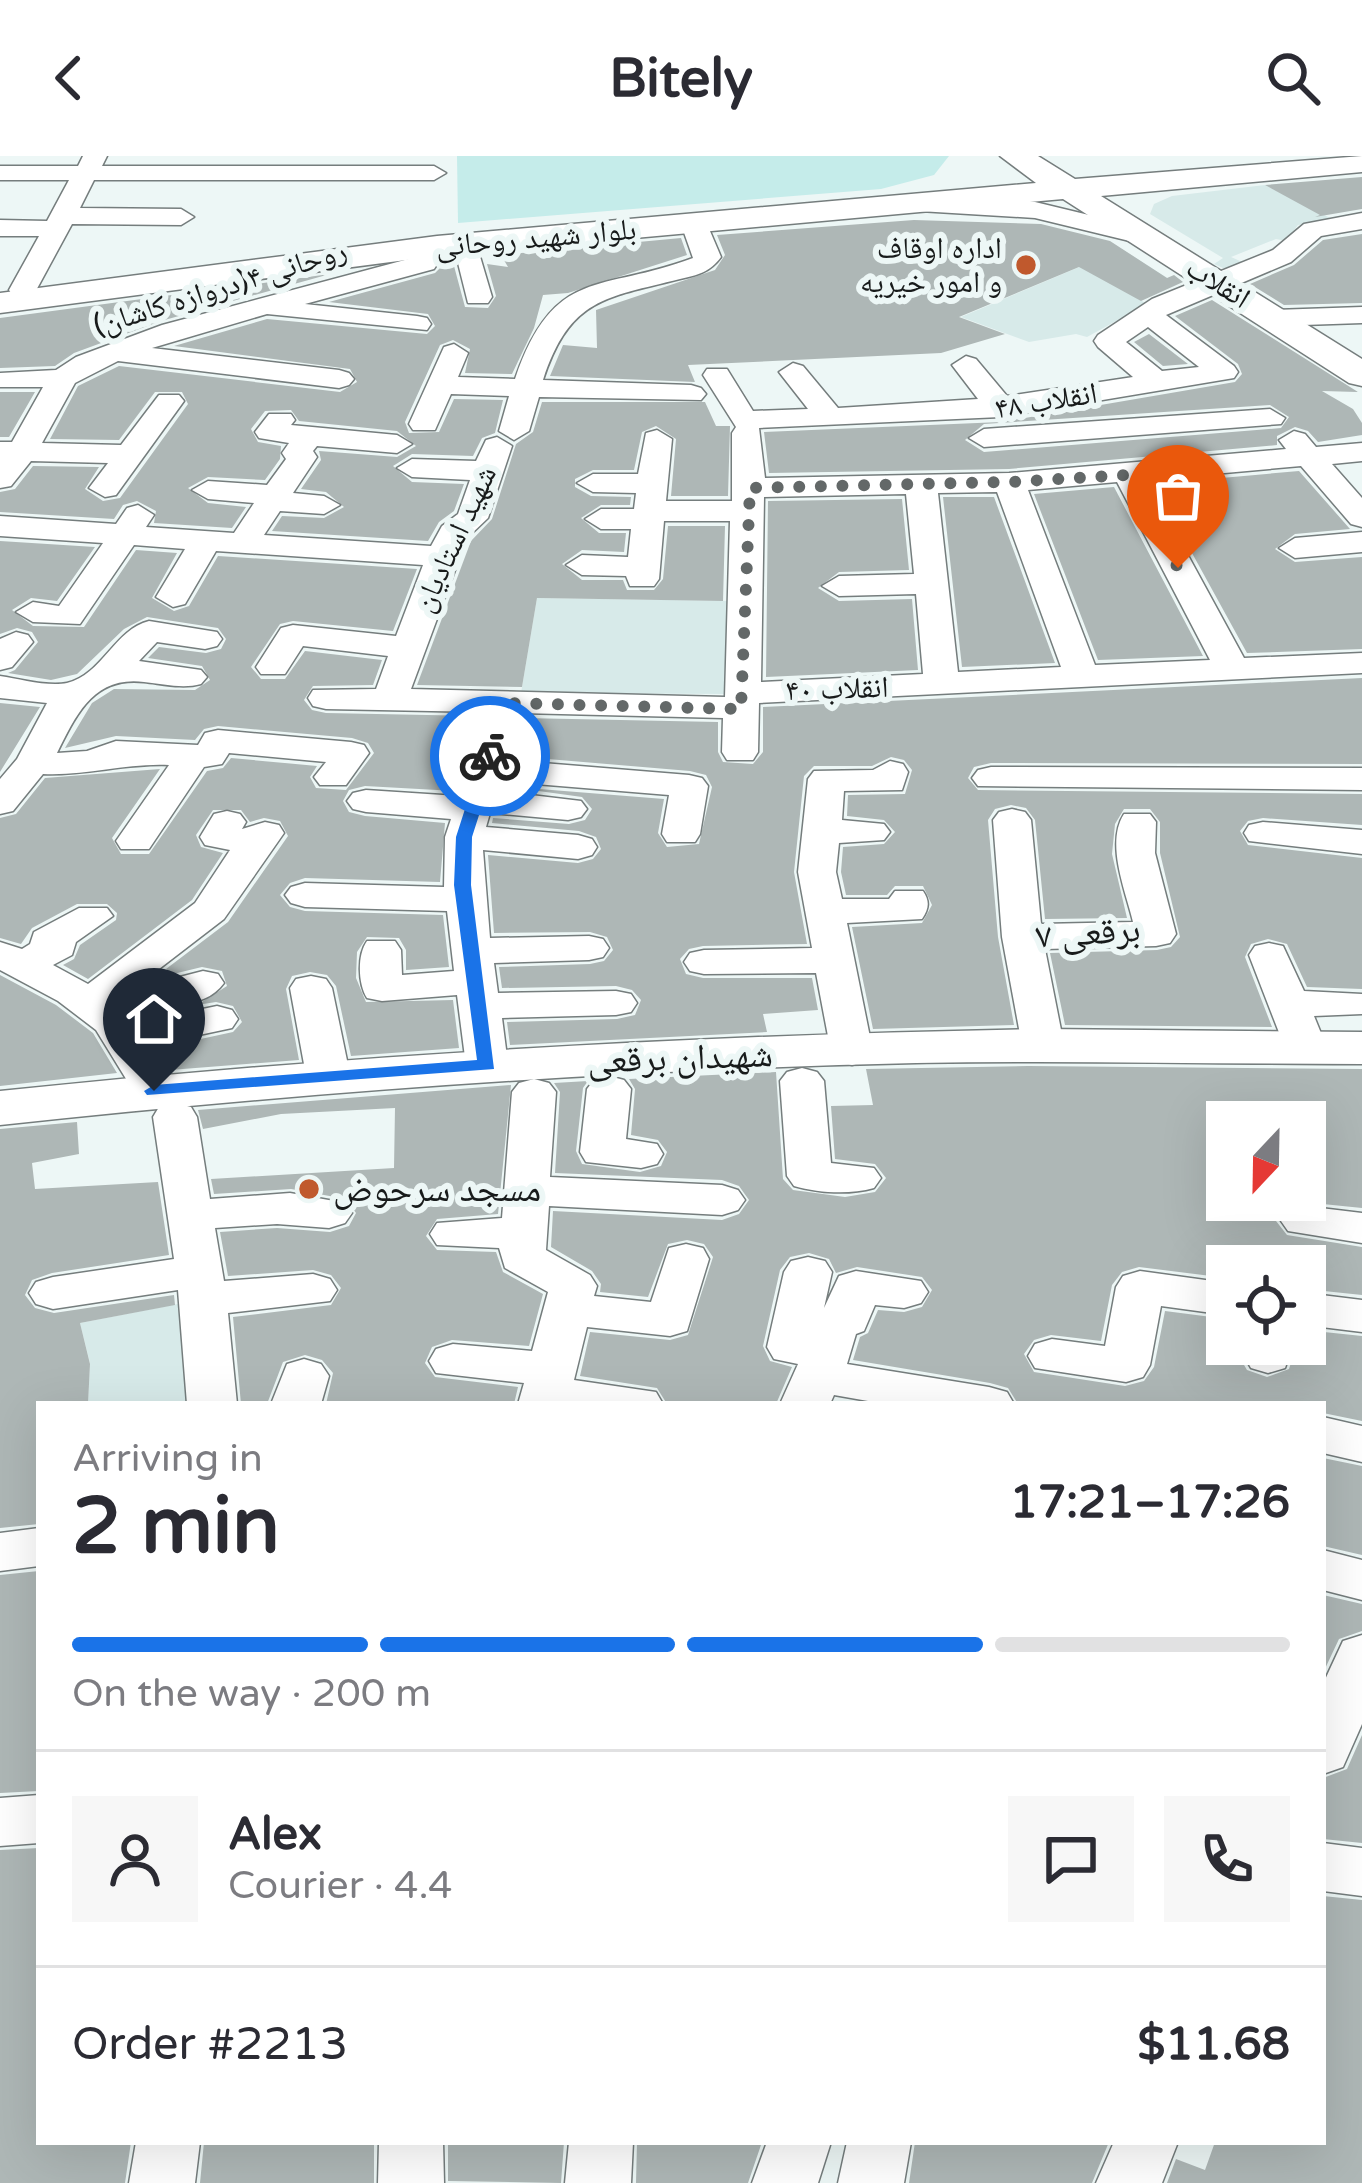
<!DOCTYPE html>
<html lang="en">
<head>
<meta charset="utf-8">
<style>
	:root { --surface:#fff; --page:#f7f7f7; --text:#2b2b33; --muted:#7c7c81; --line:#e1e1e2; --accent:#1a73e8 }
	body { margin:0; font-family:"Varela Round","Noto Naskh Arabic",sans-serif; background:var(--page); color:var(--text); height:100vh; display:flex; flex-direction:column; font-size:45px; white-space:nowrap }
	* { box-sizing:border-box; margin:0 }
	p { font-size:39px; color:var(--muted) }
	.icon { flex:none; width:66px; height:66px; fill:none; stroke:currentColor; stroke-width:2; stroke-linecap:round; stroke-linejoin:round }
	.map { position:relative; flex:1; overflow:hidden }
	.panel { position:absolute; left:36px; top:1245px; width:1290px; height:744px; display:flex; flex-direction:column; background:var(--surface); border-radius:0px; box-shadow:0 12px 48px #0002 }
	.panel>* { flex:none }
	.needle { width:78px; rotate:202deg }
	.fabs { position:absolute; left:1206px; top:945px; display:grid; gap:24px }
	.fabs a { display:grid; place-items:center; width:120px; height:120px; border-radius:0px; background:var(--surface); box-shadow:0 12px 48px #0002; font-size:60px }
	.pin { position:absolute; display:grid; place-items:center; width:102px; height:102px; color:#fff; margin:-123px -51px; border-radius:50% 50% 50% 0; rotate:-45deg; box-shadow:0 0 12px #0007 }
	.pin .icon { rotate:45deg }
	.courier { position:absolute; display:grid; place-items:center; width:120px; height:120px; margin:-60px; border:9px solid #1a73e8; border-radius:50%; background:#fff; color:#222; box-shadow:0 3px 15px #0007 }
	.summary em { font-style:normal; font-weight:700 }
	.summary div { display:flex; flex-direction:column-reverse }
	.summary { display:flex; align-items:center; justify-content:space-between; height:204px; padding:0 36px }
	h1 { font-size:78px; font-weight:700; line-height:90px }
	.bar { display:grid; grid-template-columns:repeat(4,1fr); gap:18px 12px; align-content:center; height:144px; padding:0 36px }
	.bar i { height:15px; border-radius:9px; background:var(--line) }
	.bar .selected { background:var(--accent) }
	.bar p { grid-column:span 4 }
	.line { display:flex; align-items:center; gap:30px; padding:0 36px; border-top:3px solid var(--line) }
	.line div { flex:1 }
	.round { display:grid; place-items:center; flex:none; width:126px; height:126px; border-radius:0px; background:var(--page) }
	header { display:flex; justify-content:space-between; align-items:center; height:156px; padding:0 36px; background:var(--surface); font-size:54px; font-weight:700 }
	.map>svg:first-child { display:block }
</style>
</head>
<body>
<header><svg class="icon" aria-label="back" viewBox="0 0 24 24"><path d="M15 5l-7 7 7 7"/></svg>Bitely<svg class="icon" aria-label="search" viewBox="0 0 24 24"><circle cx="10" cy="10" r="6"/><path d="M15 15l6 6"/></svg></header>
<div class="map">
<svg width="1362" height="2027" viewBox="0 0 1362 2027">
	<rect width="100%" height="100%" fill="#edf7f6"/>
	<path fill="#d7eae9" d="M1265 29 1334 64 1298 69 1286 85 1276 83 1231 101 1249 109 1232 116 1214 108 1223 102 1150 58 1154 48 1172 40Z
		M1122 93 1172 125 1135 141 1147 148 1087 181 1076 178 1029 186 961 161Z
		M537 442 733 445 728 538 521 537Z
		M188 1146 194 1248H88L90 1207 80 1167Z"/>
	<path fill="#c5ecea" d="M457 0H949L934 19 881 33 458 67Z"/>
	<path fill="#aeb7b6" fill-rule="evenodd" d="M1362 21V53L1315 61 1320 59 1265 29Z
		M914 64 1041 68 1110 85 1167 122 1174 119 1183 126 1141 145 1079 111 959 161 1005 178 941 197 688 209 695 226 550 220 563 189 597 192 596 154 715 114 725 99 717 79Z
		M1362 78V147L1284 149 1250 128 1294 109 1323 84Z
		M681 82 687 99 568 137 543 139 534 172 512 218 465 217 470 193 453 184 440 189 405 266 409 277 439 276 454 243 503 244 495 277 482 282 473 300 412 298 393 310 412 326 464 328 454 355 439 366 428 385 272 375 282 360 324 362 344 351 326 336 301 333 321 304 319 295 397 301 416 290 397 275 299 265 291 254 265 255 251 273 258 286 281 290 280 303 265 324 208 321 188 332 208 347 246 351 232 372 154 367 156 355 137 345 123 349 114 363 0 356V336L15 333 33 310 99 311 85 333 103 345 120 342 188 248 182 236H155L119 284 50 283 78 230 119 210 340 236 357 226 350 213 174 190 267 163 427 178 435 170 428 158 329 146 435 117 445 107 454 110 465 151 488 152 496 140 487 108 508 111 501 99Z
		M330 118 161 165 74 197 55 210 0 212V162Z
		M1212 144 1358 236 1322 235 1353 253 1362 267V279L1318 286 1308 275 1295 271 1277 280V289L1009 313 769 317 764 276 1001 266 1235 226 1242 218 1238 208 1175 160ZM1270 249 1289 261 1281 272 984 296 965 284 984 268Z
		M1149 178 1188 208 1163 210 1134 186Z
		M0 236H35L9 281H0Z
		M542 246H705L716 270H730L728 340H671L676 283 656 270 642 276 634 314H593L575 323V331L591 340 631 341 630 349H601L581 362 599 377H626L624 396 582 394 562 408 582 424H623L627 434H654L663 423 668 370H725L723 445 537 442 522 531 417 529 471 385 492 363 516 288 533 276Z
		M1299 315 1350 373 1295 378 1275 393 1295 406 1362 401V493L1247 497 1154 328Z
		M1114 331 1203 500 1098 504 1034 338Z
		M943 341H994L1055 507 962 511Z
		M902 343 909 414 839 416 818 432 839 445 912 443 918 514 766 521 768 345Z
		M0 385 95 391 57 445 31 442 12 454 33 470 84 471 136 394 177 397 152 442 174 455 189 450 218 400 417 413 393 475 293 465 280 468 251 511 261 523H285L305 495 382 504 373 529 313 530 304 544 312 554 326 557 478 560 455 635 365 630 349 634 343 645 349 656 365 660 445 667 440 726 305 722 290 727 280 739 290 751 305 755 443 759 449 811 406 814V794L399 782 367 781 357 796 356 822 366 846 453 844 459 892 351 900 336 830 327 819 310 816 292 820 286 833 299 904 170 914 159 892 233 876 242 866 233 850 216 846 197 849 227 830 222 815 202 811 173 818 166 813 228 766 288 680 280 665 264 662 250 666 241 654H213L196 679 201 691 223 697 192 744 88 823 63 809 74 803 80 789 116 764 117 757 107 748H77L32 772 21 788 0 782V662L16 658 45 622 160 613 112 682 121 698H149L207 615 223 612 231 602 317 610 310 621 316 632 346 634 374 597 368 587 352 582 218 570 204 573 195 584 116 580 65 592 92 547 114 533 195 534 210 524 202 510 148 502 159 491 206 497 221 493 226 483 218 472 147 461 124 473 77 518 51 524 8 517 15 514 38 486 32 476 17 472 0 478Z
		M1362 522V608L991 607 974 611 968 622 978 634 1362 638V669L1263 662 1248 665 1240 675 1248 689 1362 702V833L1307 831 1287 788 1268 783 1251 788 1245 801 1272 871 1065 869 1050 797 1157 794 1171 791 1180 781 1160 697V666L1150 653H1124L1115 668 1112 698 1127 762 1045 763 1035 664 1026 652 1011 649 995 653 988 664 998 781 1014 869 873 873 852 771 922 767 932 749 923 730H895L887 739H846L841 716 843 691 884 688 895 676 884 664 847 660 848 639 905 638 912 614 904 604 891 601 872 610H814L804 620 794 716 807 788 703 790 689 793 680 803 686 818 703 822H812L818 854 763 858 767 876 510 889 507 866 617 863 635 859 641 844 632 834 616 830 502 832 499 811 590 808 604 805 613 794 607 781 590 776 494 777 488 699 578 707 593 703 601 693 596 681 579 675 492 667 493 662 569 668 585 664 592 653 582 641 503 630 664 643 658 677 667 691 699 688 712 631 706 619 690 615 512 600 523 562 718 566V596L723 606 753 608 763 596V551Z
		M0 547 40 551 0 616Z
		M0 819 56 849 93 877 117 917 0 930Z
		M1028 910 1362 913V1052L1303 1046 1284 1052 1276 1065 1287 1079 1362 1091V1139L1305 1133V1110H1227V1122L1139 1111 1122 1116 1112 1129 1101 1185 1051 1179 1034 1184 1024 1198 1034 1216 1125 1230 1144 1225 1154 1211 1165 1155 1227 1163V1188H1240V1202L1247 1214 1267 1221 1289 1213 1297 1188H1305V1174L1362 1180V1265L1323 1257V1248H1018L1008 1232 990 1227 853 1204 860 1181 868 1177 878 1154 904 1156 922 1151 932 1134 922 1121 857 1111 836 1117 829 1103 809 1097 790 1101 780 1114 763 1190 770 1205 792 1211 776 1248H667L657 1232 580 1220 590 1176 670 1184 688 1179 713 1101 704 1088 687 1084 668 1088 648 1141 600 1136 601 1128 592 1115 551 1091 553 1055 722 1064 739 1058 749 1044 739 1030 722 1024 555 1017 560 936 554 927 588 925 583 932 576 995 582 1008 640 1016 661 1010 667 996 658 984 631 979 635 933 629 923 776 916 783 1023 793 1034 845 1041 875 1036 886 1022 875 1008 835 1003 831 950 873 949 866 913ZM1227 966H1305V1044H1227Z
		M511 929 498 1058 437 1063 426 1080 437 1094 496 1096 503 1116 543 1138 529 1190 452 1184 432 1191 425 1207 435 1221 518 1231 514 1248H326L333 1217 322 1204 305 1199 283 1206 267 1248H241L233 1161 331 1149 341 1132 331 1119 313 1114 228 1120 220 1076 277 1072 330 1076 349 1070 356 1057 346 1043 291 1033 214 1038 211 1023 394 1012 395 952 281 958 203 973 198 954Z
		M77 966 79 998 32 1007 35 1033 158 1026 169 1099 52 1117 32 1124 25 1139 35 1152 54 1157 174 1139 175 1149 80 1167 90 1208 88 1248H39V1368L0 1372V973Z
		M1323 1302 1362 1310V1399L1323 1390Z
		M39 1415V1635L0 1637V1419Z
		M1323 1439 1362 1448V1475L1339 1483 1323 1517Z
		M1362 1579V1687L1323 1683V1622L1347 1613Z
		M39 1692V1986H131L125 2027H0V1694Z
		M1323 1740 1362 1744V2027H1167L1176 2003 1205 2014 1215 1986H1323Z
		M204 1986H374V2027H200Z
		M448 1986H564L561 2027 448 2025Z
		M637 1986H762L748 2027H636Z
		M915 1986H1109L1092 2027H909Z"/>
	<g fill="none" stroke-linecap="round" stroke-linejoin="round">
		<defs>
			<path id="minor" d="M83 0H107L102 10H434L446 17 434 24H94L80 52 181 53 194 61 181 69 72 68 33 140H13L9 134 39 80H0V64L47 65 69 24H0V10H78Z
				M928 42 1035 46 1151 74 1155 80 1142 88 1035 62 919 55 915 50Z
				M1362 57V73L1321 80 1291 106 1166 159 1234 210 1238 216 1234 222 1001 261 759 272 765 322 1009 317 1286 293 1279 284 1294 275 1305 278 1316 291 1362 287V305L1332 308 1362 342V371L1351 368 1301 310 1147 324 1244 502 1362 497V517L759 547 758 596 753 604H727L722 596 723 562 520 557 506 604 689 619 702 622 708 630 700 678 695 686H667L662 678 669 639 500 625 497 635 581 645 587 653 581 661 568 664 490 657 486 671 578 679 592 683 597 691 592 699 578 703 483 694 490 782 589 780 603 783 609 792 603 801 589 804 494 807 498 837 616 835 631 838 637 847 631 856 616 859 502 862 508 909 502 918 487 922 472 918 466 909 457 839 382 845 367 842C358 828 357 799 367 785H395L401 794 402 819 454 815 447 755 305 751 291 747 285 739 291 731 305 727 444 731 445 681 451 663 366 656 353 653 347 645 353 637 366 634 458 640 484 556 326 553 313 550 308 542 313 534 376 533 388 500 303 490 285 518H261L256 511 281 472 293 469 396 480 423 409 216 395 185 448 173 451 156 441 185 393 134 389 80 468 33 466 16 456 33 446 59 450 103 387 0 380V360L116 368 127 352 138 349 154 359 146 371 234 377 254 347 208 343 192 334 208 325 267 329 286 303 282 297 289 287 259 282 255 276 269 258H291L295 264 291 269 397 279 412 288 397 297 317 290 313 295 317 301 293 337 324 340 340 349 324 358 280 355 264 379 431 390 442 370 458 358 470 324 412 321 397 312 412 303 476 305 486 284 497 281 512 290 488 362 467 382 411 533 725 541 730 365H664L659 423 654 430H630L626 420 582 419 566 409 582 399 628 401 631 373H601L585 363 601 353H634L636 337 593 336 577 327 593 318H638L646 277 657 274 672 283 666 345H732V277L736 271 703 219 707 213H727L753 255 808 253 779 216 793 207 803 210 838 252 978 243 952 209 966 200 976 203 1007 240 1133 221 1098 191 1094 185 1098 179 1152 143 1273 94 1304 68ZM1148 171 1199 211 1162 215 1126 186ZM1117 326 1210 504 1095 509 1028 334ZM997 336 1061 511 958 516 938 337ZM906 338 914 418 839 420 822 430 839 440 916 438 923 518 761 526 764 341Z
				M694 60 707 68 721 101C710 116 698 119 680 123 605 142 570 142 543 224L691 229 701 232 706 238 701 244 539 241 529 275 514 284 499 275 509 240 451 238 435 274H413L409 268 444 191 454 188 468 197 458 221 515 223C554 109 601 137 693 102L681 68Z
				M437 82 479 97 492 141 488 147H468L458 107 442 101 434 113 305 148 417 160 427 162 431 168 427 174 267 158 152 192 339 214 349 217 354 223 349 229 339 232 118 205 75 227 42 287 121 289 159 239H179L184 245 116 339 105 341 89 332 108 307 31 305 11 330 0 332V286H12L43 231H0V217L56 214 76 201 162 169 416 101 428 84Z
				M1362 151V167L1274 170 1260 162 1274 154Z
				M1270 253 1285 262 1281 268 984 291 969 282 984 273Z
				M1362 376V396L1295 402 1279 392 1295 382Z
				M149 465 217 476 222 483 217 490 205 493 157 486 139 505 201 514 207 521 201 528C183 533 163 528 144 526 94 520 77 557 57 597L87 595 116 585 198 589 205 577 218 574 351 586 364 589 369 597 346 629H320L314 621 326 606 229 597 222 608 204 611 149 693H121L116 685 169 609C125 607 87 620 43 618L13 655 0 658V623L17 603 47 547 0 542V520C20 523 48 531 67 527 102 519 115 473 149 465Z
				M16 476 28 479 33 486 12 511 0 514V483Z
				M890 605 903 608 908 616 902 634 844 635 842 664 884 668 890 676 884 684 839 687 836 716 842 743H889L895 735H923C930 745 929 753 922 763L847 767 873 896 867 905 852 909 837 905 831 896 816 817 704 818 690 815 684 806 690 797 704 794 812 792 798 716 808 623 814 615 873 614Z
				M991 611 1362 612V634L978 630 972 622 978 614Z
				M1012 653 1025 656 1031 664 1041 768 1133 766C1126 736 1105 687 1124 658H1150L1156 666 1155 697 1176 778 1170 787 1156 790 1045 793 1064 889 1058 898 1043 902 1028 898 1022 889 1002 781 993 664 999 656Z
				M227 655 240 658 246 666 242 673 265 666 279 669 284 677 224 763 159 813 172 823 203 815 218 818 224 827C204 855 157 852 133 833L115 847 135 867 217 850 232 854 238 863 232 872 152 889 176 935 169 944 154 948 139 944 96 874 58 845 0 814V786L22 793 30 788 34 776 79 752H107L113 760 76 786 72 799 53 809 88 828 195 747 230 694 205 689 200 681 214 658Z
				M1263 666 1362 674V698L1249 685 1244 677 1249 669Z
				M1269 787 1283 790 1304 835 1362 838V858L1314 860 1327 892 1321 901 1306 905 1291 901 1285 892 1249 799 1255 790Z
				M311 820 326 823 332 832 350 919 343 928 328 932 313 928 306 919 290 832 296 823Z
				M802 912 817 916 824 925 831 1007 874 1012 881 1022 874 1032C849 1039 819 1037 794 1030L787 1020 780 925 787 916Z
				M609 920 624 924 631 933 626 983 657 988 663 998 657 1008 641 1012 586 1006 580 996 587 933 594 924Z
				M534 923 549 927 556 936 550 1021 722 1029 738 1034 745 1044 738 1054 722 1059 549 1050 546 1094 590 1119 597 1130 594 1140 651 1146 669 1092 686 1088 703 1092 709 1103 687 1175 670 1180 587 1171 574 1224 656 1236 663 1248H518L524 1227 436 1217 429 1205 436 1193 453 1188 532 1195 548 1136 505 1112 499 1092 437 1089 430 1078 437 1067 502 1062 512 936 519 927Z
				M175 947 191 951 197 961 210 1043 290 1037 345 1047 352 1057 345 1067 329 1072 277 1068 215 1072 224 1125 313 1118 330 1123 337 1134 330 1145 228 1157 237 1248H187L178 1134 53 1153 36 1148 29 1137 36 1126 53 1121 174 1103 153 961 159 951Z
				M1304 1050 1362 1057V1087L1288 1075 1281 1065 1288 1055Z
				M808 1101 825 1105 832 1116 824 1152 839 1120 856 1115 921 1125 928 1136 921 1147 904 1152 875 1149 864 1175 856 1178 847 1208 989 1231 1007 1236 1014 1248H885L834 1239 830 1248H780L798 1208 774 1203 767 1191 784 1116 791 1105Z
				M1140 1115 1227 1127V1159L1161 1150 1150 1209 1143 1221 1126 1226 1035 1212 1028 1200 1035 1188 1052 1183 1105 1190 1116 1131 1123 1120Z
				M1305 1137 1362 1144V1176L1305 1169Z
				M1245 1188H1293L1285 1212 1268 1217 1251 1212 1244 1200Z
				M304 1203 321 1208 329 1220 321 1248H271L287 1208Z
				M1323 1261 1362 1270V1306L1323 1297Z
				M39 1372V1410L0 1415V1377Z
				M1323 1394 1362 1404V1444L1323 1434Z
				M1362 1479V1568L1343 1611 1323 1618V1528L1343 1485Z
				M39 1639V1687L0 1690V1642Z
				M1323 1687 1362 1692V1740L1323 1735Z
				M136 1986H200L195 2027H129Z
				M379 1986H443L444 2027H378Z
				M569 1986H633L631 2027H565Z
				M767 1986H831L818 2027H752Z
				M847 1986H911L904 2027H838Z
				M1114 1986H1178L1162 2027H1096Z"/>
			<path id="major" d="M1000 0H1038L1075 23 1362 0V16L1101 40 1362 203V230L1349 227 1063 43 437 100 0 157V137L437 80 1036 27Z
				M1044 873 1362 876V908C1213 908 1065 904 916 907 610 914 305 936 0 969V935C347 899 695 879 1044 873Z"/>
		</defs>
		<use href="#minor" stroke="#757d7d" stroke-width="3"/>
		<use href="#major" stroke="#757d7d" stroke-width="3"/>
		<use href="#minor" fill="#fff" fill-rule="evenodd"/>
		<use href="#major" fill="#fff" fill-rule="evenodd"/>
	</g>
	<path fill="#1a73e8" d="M490 595 498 600 472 681 471 729 494 913 147 939 144 935 154 929 477 904 454 729 456 681 482 600Z"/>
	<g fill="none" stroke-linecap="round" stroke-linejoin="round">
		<path stroke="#636868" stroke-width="12" stroke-dasharray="0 21.6" d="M490 600 505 547 741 553 750 332 1009 326 1129 319 1178 412"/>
	</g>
	<g fill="#c0592d" stroke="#edf7f6" stroke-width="4.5">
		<circle cx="1026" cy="109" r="12"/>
		<circle cx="309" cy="1033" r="12"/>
	</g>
	<g text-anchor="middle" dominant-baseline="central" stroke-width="12" stroke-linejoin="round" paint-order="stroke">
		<g font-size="30" fill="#181b1b" stroke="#edf7f6">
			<text transform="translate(536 82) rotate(-5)">بلوار شهید روحانی</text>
			<text transform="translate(1218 127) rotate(32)">انقلاب</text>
			<text transform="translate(220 132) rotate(-17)">روحانی ۴(دروازه کاشان)</text>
			<text transform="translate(1046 245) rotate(-9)">انقلاب ۴۸</text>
			<text transform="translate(455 383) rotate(-65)">شهید استادیان</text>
			<text transform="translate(837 533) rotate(-2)">انقلاب ۴۰</text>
		</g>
		<g font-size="30" fill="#181b1b" stroke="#edf7f6" text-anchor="end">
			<text x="1002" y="92">اداره اوقاف<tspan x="1002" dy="34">و امور خیریه</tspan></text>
		</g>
		<g font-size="36" fill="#181b1b" stroke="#edf7f6">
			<text transform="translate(1088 777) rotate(-4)">برقعی ۷</text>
			<text transform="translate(680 902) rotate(-2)">شهیدان برقعی</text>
		</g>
		<g font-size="36" fill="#181b1b" stroke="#edf7f6" text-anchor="start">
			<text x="333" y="1033">مسجد سرحوض</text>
		</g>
	</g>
</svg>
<div class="fabs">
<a><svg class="needle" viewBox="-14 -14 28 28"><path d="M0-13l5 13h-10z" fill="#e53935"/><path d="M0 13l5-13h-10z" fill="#7c7c81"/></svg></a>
<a><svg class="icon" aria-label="locate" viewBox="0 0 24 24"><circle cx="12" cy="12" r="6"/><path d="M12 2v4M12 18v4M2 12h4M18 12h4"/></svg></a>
</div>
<div class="pin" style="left:1178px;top:412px;background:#ea580c"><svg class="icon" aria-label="bag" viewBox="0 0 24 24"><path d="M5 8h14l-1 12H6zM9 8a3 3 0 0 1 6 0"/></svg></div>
<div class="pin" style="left:154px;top:935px;background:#1f2937"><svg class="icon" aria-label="home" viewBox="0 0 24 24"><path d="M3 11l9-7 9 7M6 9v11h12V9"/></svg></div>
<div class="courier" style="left:490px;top:600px"><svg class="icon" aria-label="bike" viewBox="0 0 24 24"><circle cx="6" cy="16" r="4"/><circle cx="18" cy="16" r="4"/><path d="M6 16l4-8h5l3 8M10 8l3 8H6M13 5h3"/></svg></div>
<section class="panel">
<div class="summary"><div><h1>2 min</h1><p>Arriving in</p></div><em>17:21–17:26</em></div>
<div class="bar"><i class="selected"></i><i class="selected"></i><i class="selected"></i><i></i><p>On the way · 200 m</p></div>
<div class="line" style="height:216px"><a class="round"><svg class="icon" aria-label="person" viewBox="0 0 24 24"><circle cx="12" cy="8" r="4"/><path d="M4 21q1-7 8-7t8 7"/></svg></a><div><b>Alex</b><p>Courier · 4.4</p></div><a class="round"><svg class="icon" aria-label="chat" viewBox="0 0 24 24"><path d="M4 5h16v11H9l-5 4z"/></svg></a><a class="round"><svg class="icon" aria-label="phone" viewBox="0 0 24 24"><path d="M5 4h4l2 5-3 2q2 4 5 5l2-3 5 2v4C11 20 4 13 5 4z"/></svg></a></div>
<div class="line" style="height:156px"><div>Order #2213</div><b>$11.68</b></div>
</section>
</div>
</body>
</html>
